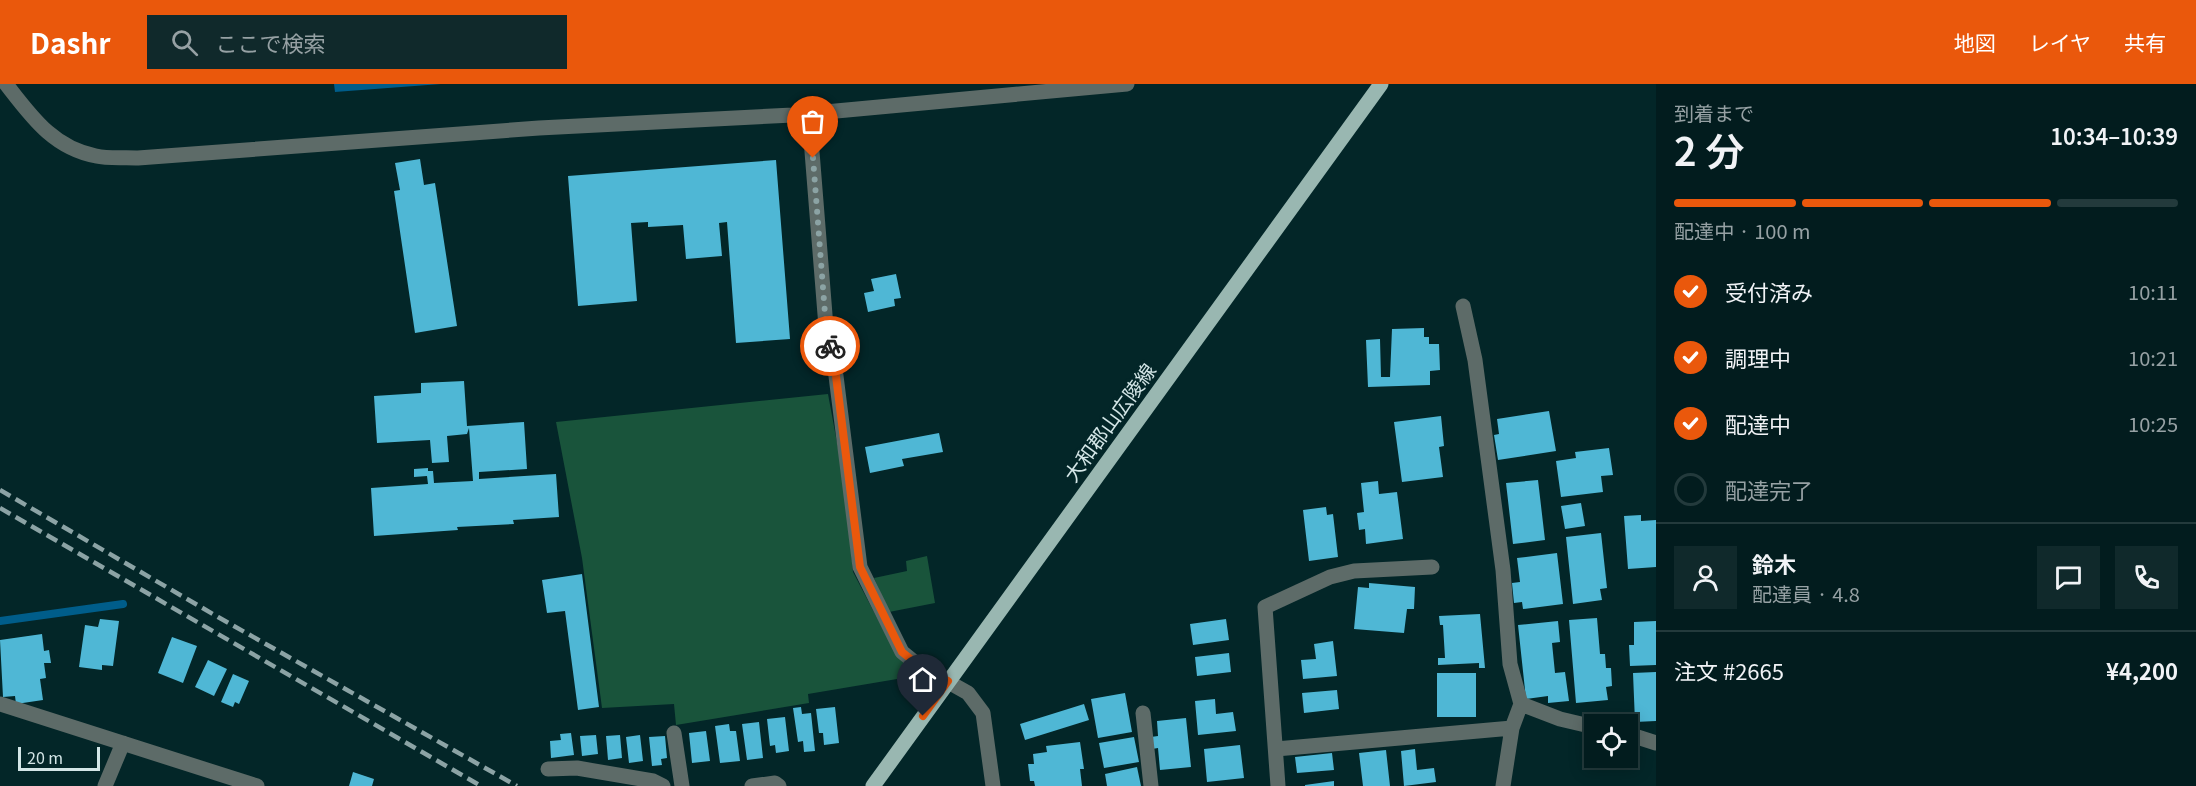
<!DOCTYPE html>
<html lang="ja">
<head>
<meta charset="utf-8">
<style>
	:root { --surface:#021c1e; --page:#10292b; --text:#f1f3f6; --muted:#96a1a4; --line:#233a3c; --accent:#ea580c }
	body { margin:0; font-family:Georgia,"Noto Sans JP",serif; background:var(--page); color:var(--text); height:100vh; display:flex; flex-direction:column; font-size:22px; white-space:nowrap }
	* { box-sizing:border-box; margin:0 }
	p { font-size:20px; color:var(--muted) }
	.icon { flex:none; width:33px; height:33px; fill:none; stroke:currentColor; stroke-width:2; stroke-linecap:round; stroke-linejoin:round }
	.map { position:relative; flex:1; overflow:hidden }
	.drawer { display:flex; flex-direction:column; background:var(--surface); width:540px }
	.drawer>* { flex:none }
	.buttons { position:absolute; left:1584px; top:630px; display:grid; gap:12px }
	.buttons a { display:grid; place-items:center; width:54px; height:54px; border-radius:0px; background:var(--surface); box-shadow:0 3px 15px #0003,0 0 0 2px var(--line); font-size:30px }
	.scale { position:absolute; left:18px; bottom:15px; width:82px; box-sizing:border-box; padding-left:6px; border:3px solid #d4e6e7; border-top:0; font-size:16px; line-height:21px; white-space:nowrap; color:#d4e6e7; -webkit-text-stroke:4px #032628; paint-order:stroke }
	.pin { position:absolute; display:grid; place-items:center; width:51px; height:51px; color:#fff; margin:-62px -26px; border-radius:50% 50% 50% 0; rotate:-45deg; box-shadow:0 0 6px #0007 }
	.pin .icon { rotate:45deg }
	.courier { position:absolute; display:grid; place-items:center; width:60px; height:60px; margin:-30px; border:4px solid #ea580c; border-radius:50%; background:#fff; color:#222; box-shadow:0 2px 8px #0007 }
	.head em { font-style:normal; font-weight:600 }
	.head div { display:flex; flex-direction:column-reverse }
	.head { display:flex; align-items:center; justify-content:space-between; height:102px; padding:0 18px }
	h1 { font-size:39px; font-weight:600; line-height:45px }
	.bar { display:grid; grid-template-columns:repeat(4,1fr); gap:9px 6px; align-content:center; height:72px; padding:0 18px }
	.bar i { height:8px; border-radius:4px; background:var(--line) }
	.bar .on { background:var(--accent) }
	.bar p { grid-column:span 4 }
	.line { display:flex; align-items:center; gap:15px; padding:0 18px; border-top:2px solid var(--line) }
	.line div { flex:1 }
	.round { display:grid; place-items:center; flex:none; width:63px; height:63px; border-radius:0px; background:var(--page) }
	ol { padding:0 18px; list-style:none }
	li { display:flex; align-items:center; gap:18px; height:66px }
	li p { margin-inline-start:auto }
	li .icon { padding:6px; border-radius:50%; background:var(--accent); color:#fff; stroke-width:4 }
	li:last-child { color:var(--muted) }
	li i { width:33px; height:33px; border:3px solid var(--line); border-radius:50% }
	header { display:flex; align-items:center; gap:36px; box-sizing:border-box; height:84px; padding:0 30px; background:var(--accent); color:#fff }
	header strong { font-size:28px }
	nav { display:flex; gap:33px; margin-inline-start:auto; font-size:21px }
	.search { width:420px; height:54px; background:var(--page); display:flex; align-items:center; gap:15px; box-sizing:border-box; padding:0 21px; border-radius:0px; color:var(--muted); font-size:22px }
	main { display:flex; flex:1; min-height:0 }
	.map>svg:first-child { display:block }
</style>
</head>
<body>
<header>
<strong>Dashr</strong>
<div class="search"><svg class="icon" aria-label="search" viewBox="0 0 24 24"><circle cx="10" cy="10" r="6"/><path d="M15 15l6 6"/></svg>ここで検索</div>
<nav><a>地図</a><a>レイヤ</a><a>共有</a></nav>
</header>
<main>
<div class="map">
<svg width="1656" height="702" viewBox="0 0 1656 702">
	<rect width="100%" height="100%" fill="#032628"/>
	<path fill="#19543b" d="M828 310 845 402 853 488 887 553 914 584 903 594 808 610 809 619 676 641 674 620 602 624 582 474 556 338Z
		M927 472 935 519 889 528 874 494 907 487 906 477Z"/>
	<path fill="#005d8a" d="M334 0H441L335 8Z"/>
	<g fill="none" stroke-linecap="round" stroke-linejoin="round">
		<path stroke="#005d8a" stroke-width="8" d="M0 537 123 520"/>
	</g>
	<path fill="#4fb7d5" d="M420 75 424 101 435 99 457 242 415 249 394 107 400 106 395 79Z
		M776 76 790 255 736 259 727 138 719 139 722 172 686 175 683 141 648 143V138L631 139 637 217 578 222 568 92Z
		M896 190 901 214 894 215 895 222 868 228 864 209 874 207 871 195Z
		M1424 244V253H1429V260H1439L1440 286 1430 287V301L1368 303 1366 256 1380 255 1381 293H1390L1392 245Z
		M464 297 467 342 524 338 527 385 479 388V395L556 390 559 433 513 436 514 440 457 443 458 446 374 452 371 404 428 400 427 392 414 393V385L428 384V387H433L434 399 473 397 469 344 467 350 447 352 449 378 432 379 430 356 377 359 374 312 421 309V299Z
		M1549 327 1556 367 1498 376 1494 351 1499 350 1497 335Z
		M1441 332 1444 362 1439 363 1443 393 1402 398 1394 338Z
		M939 349 943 368 902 375 904 382 870 389 865 363Z
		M1609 364 1613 391 1601 392 1603 408 1561 413 1556 377 1576 374 1575 368Z
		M1538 396 1545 456 1513 460 1506 399Z
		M1378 397 1379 410 1397 408 1403 455 1366 460 1365 445 1359 446 1357 429 1364 428 1361 399Z
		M1581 419 1585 442 1565 445 1561 422Z
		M1326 423 1327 431 1333 430 1338 473 1309 477 1303 426Z
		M1641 431V437L1656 436V483L1628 485 1624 432Z
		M1601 449 1607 504 1600 505 1602 516 1573 520 1566 453Z
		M1557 469 1563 520 1523 525 1522 518 1514 519 1512 499 1520 498 1517 474Z
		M582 490 599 623 578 626 565 527 547 529 542 496Z
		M1369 499 1415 503 1414 525H1407L1404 549 1354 545 1358 503 1369 504Z
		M1480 530 1485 584H1479V579L1438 581V574H1445L1443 541H1440L1439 532Z
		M1597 534 1600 570H1605L1606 584H1611L1612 602 1606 603 1608 616 1576 619 1569 536Z
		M100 535 119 537 113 582 102 581V586L79 583 85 541 98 543Z
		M1226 535 1229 556 1193 561 1190 540Z
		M1558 537 1560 558 1552 559 1555 589 1565 588 1569 617 1548 619V612L1526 615 1518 541Z
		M1656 537V581L1630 582 1629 561H1634V538Z
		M42 550 44 567 49 566 51 579H44L46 594 40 595 43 616 16 620 15 612 3 613 0 556Z
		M172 553 197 562 183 599 158 589Z
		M1333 557 1337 592 1303 595 1301 576 1316 575 1314 560Z
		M1229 569 1231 588 1197 592 1195 573Z
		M208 576 227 585 214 612 195 603Z
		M1656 588V637L1635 638 1633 589Z
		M1437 589H1476V633H1437Z
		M233 590 249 597 239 620 235 618 233 623 221 618Z
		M1337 606 1339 625 1304 629 1302 609Z
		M1125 609 1132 648 1098 654 1091 615Z
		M1215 615 1216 630 1233 628 1236 647 1198 651 1195 617Z
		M1084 620 1089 636 1025 656 1020 640Z
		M801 623 802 630 811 629 815 667 804 668 803 657 798 658 793 624Z
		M835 623 839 659 824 661 823 649H819L816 625Z
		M785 633 789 667 776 669 775 661 770 662 767 635Z
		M1186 634 1191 683 1160 686 1158 664 1152 665 1151 653 1158 652 1157 637Z
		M759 638 763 674 747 676 742 640Z
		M729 640 730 647H736L740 677 720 679 715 642Z
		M706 647 710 677 692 679 689 649Z
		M571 649 574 671 551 674 550 657 561 656 560 650Z
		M596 651 598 670 582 672 580 652Z
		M620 651 622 674 608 676 606 652Z
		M640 651 643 677 629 679 626 653Z
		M665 652 667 674 661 675 662 681 652 682 649 653Z
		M1134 653 1139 678 1104 684 1099 659Z
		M1080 658 1084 685H1080L1082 702H1035L1034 697H1030L1028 680H1034L1033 670 1047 668 1046 662Z
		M1240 661 1244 694 1207 698 1204 665Z
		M1415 665 1417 686 1434 684 1436 698 1404 702 1401 667Z
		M1386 666 1390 702H1363L1359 669Z
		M1332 669 1334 686 1297 689 1295 673Z
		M1137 683 1141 702H1107L1105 690Z
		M353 688 374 695 372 702H349Z
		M1334 697V702H1305V701Z"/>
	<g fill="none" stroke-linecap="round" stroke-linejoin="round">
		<path stroke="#5d6b68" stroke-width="15" d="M6 0C31 32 53 64 96 72 109 75 125 73 138 74L539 44 793 31 1127 0
			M809 30 826 243 836 292 860 483 902 568 918 581 968 609 983 629 993 702
			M1463 222 1475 276 1503 486 1510 580 1521 620 1512 644 1503 702
			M0 620 257 702
			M1521 620 1560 635 1594 643
			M1143 629 1151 702
			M674 649 682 702
			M1628 650 1656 659
			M1276 665 1512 644
			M548 685 577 684 653 697 663 702
			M105 702 123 659
			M752 702 775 699 779 702
			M1278 702 1265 523 1330 493 1354 487 1432 483"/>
		<path stroke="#99b7b1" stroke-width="15" d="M873 702 1381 0"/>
		<path stroke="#8ca3a5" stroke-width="4.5" stroke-dasharray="12 6" stroke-linecap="butt" d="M0 406 218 533 517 702
			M0 424 481 702"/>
	</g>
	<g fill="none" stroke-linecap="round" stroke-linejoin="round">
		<path stroke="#8ba3a4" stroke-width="6" stroke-dasharray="0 10.8" d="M813 74 826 243 830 262"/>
		<path stroke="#ea580c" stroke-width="8" d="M830 262 836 292 860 483 902 568 918 581 948 597 923 632"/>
	</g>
	<g text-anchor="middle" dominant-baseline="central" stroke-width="6" stroke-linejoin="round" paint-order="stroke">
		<g font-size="20" fill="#d4e6e7" stroke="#032628">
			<text transform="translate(1109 338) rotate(-54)">大和郡山広陵線</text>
		</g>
	</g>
</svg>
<div class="buttons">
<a><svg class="icon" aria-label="locate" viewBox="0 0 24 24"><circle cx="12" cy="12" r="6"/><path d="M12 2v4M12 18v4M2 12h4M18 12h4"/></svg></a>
</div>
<div class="scale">20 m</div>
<div class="pin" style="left:813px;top:74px;background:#ea580c"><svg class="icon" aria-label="bag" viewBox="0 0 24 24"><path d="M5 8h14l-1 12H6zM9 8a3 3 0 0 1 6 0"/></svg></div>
<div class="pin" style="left:923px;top:632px;background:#1f2937"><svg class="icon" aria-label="home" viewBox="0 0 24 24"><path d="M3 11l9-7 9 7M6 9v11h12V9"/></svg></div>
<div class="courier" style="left:830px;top:262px"><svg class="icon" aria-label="bike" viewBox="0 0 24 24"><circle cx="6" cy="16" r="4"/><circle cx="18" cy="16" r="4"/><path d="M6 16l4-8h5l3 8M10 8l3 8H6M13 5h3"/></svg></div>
</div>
<section class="drawer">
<div class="head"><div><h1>2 分</h1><p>到着まで</p></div><em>10:34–10:39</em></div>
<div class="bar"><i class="on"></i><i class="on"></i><i class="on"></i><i></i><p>配達中 · 100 m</p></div>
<ol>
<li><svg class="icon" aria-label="check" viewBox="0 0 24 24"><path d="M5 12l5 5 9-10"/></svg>受付済み<p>10:11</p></li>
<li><svg class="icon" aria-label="check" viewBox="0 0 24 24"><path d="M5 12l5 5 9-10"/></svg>調理中<p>10:21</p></li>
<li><svg class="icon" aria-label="check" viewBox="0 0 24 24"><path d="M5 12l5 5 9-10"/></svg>配達中<p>10:25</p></li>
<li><i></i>配達完了</li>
</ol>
<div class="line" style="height:108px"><a class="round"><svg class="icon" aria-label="person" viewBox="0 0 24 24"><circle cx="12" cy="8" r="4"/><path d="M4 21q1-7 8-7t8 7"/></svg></a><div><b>鈴木</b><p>配達員 · 4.8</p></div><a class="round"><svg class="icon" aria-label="chat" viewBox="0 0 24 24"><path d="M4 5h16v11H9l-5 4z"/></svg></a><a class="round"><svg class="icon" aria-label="phone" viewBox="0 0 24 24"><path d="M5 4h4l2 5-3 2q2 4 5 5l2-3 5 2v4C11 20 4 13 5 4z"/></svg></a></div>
<div class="line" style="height:78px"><div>注文 #2665</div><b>¥4,200</b></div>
</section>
</main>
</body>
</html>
